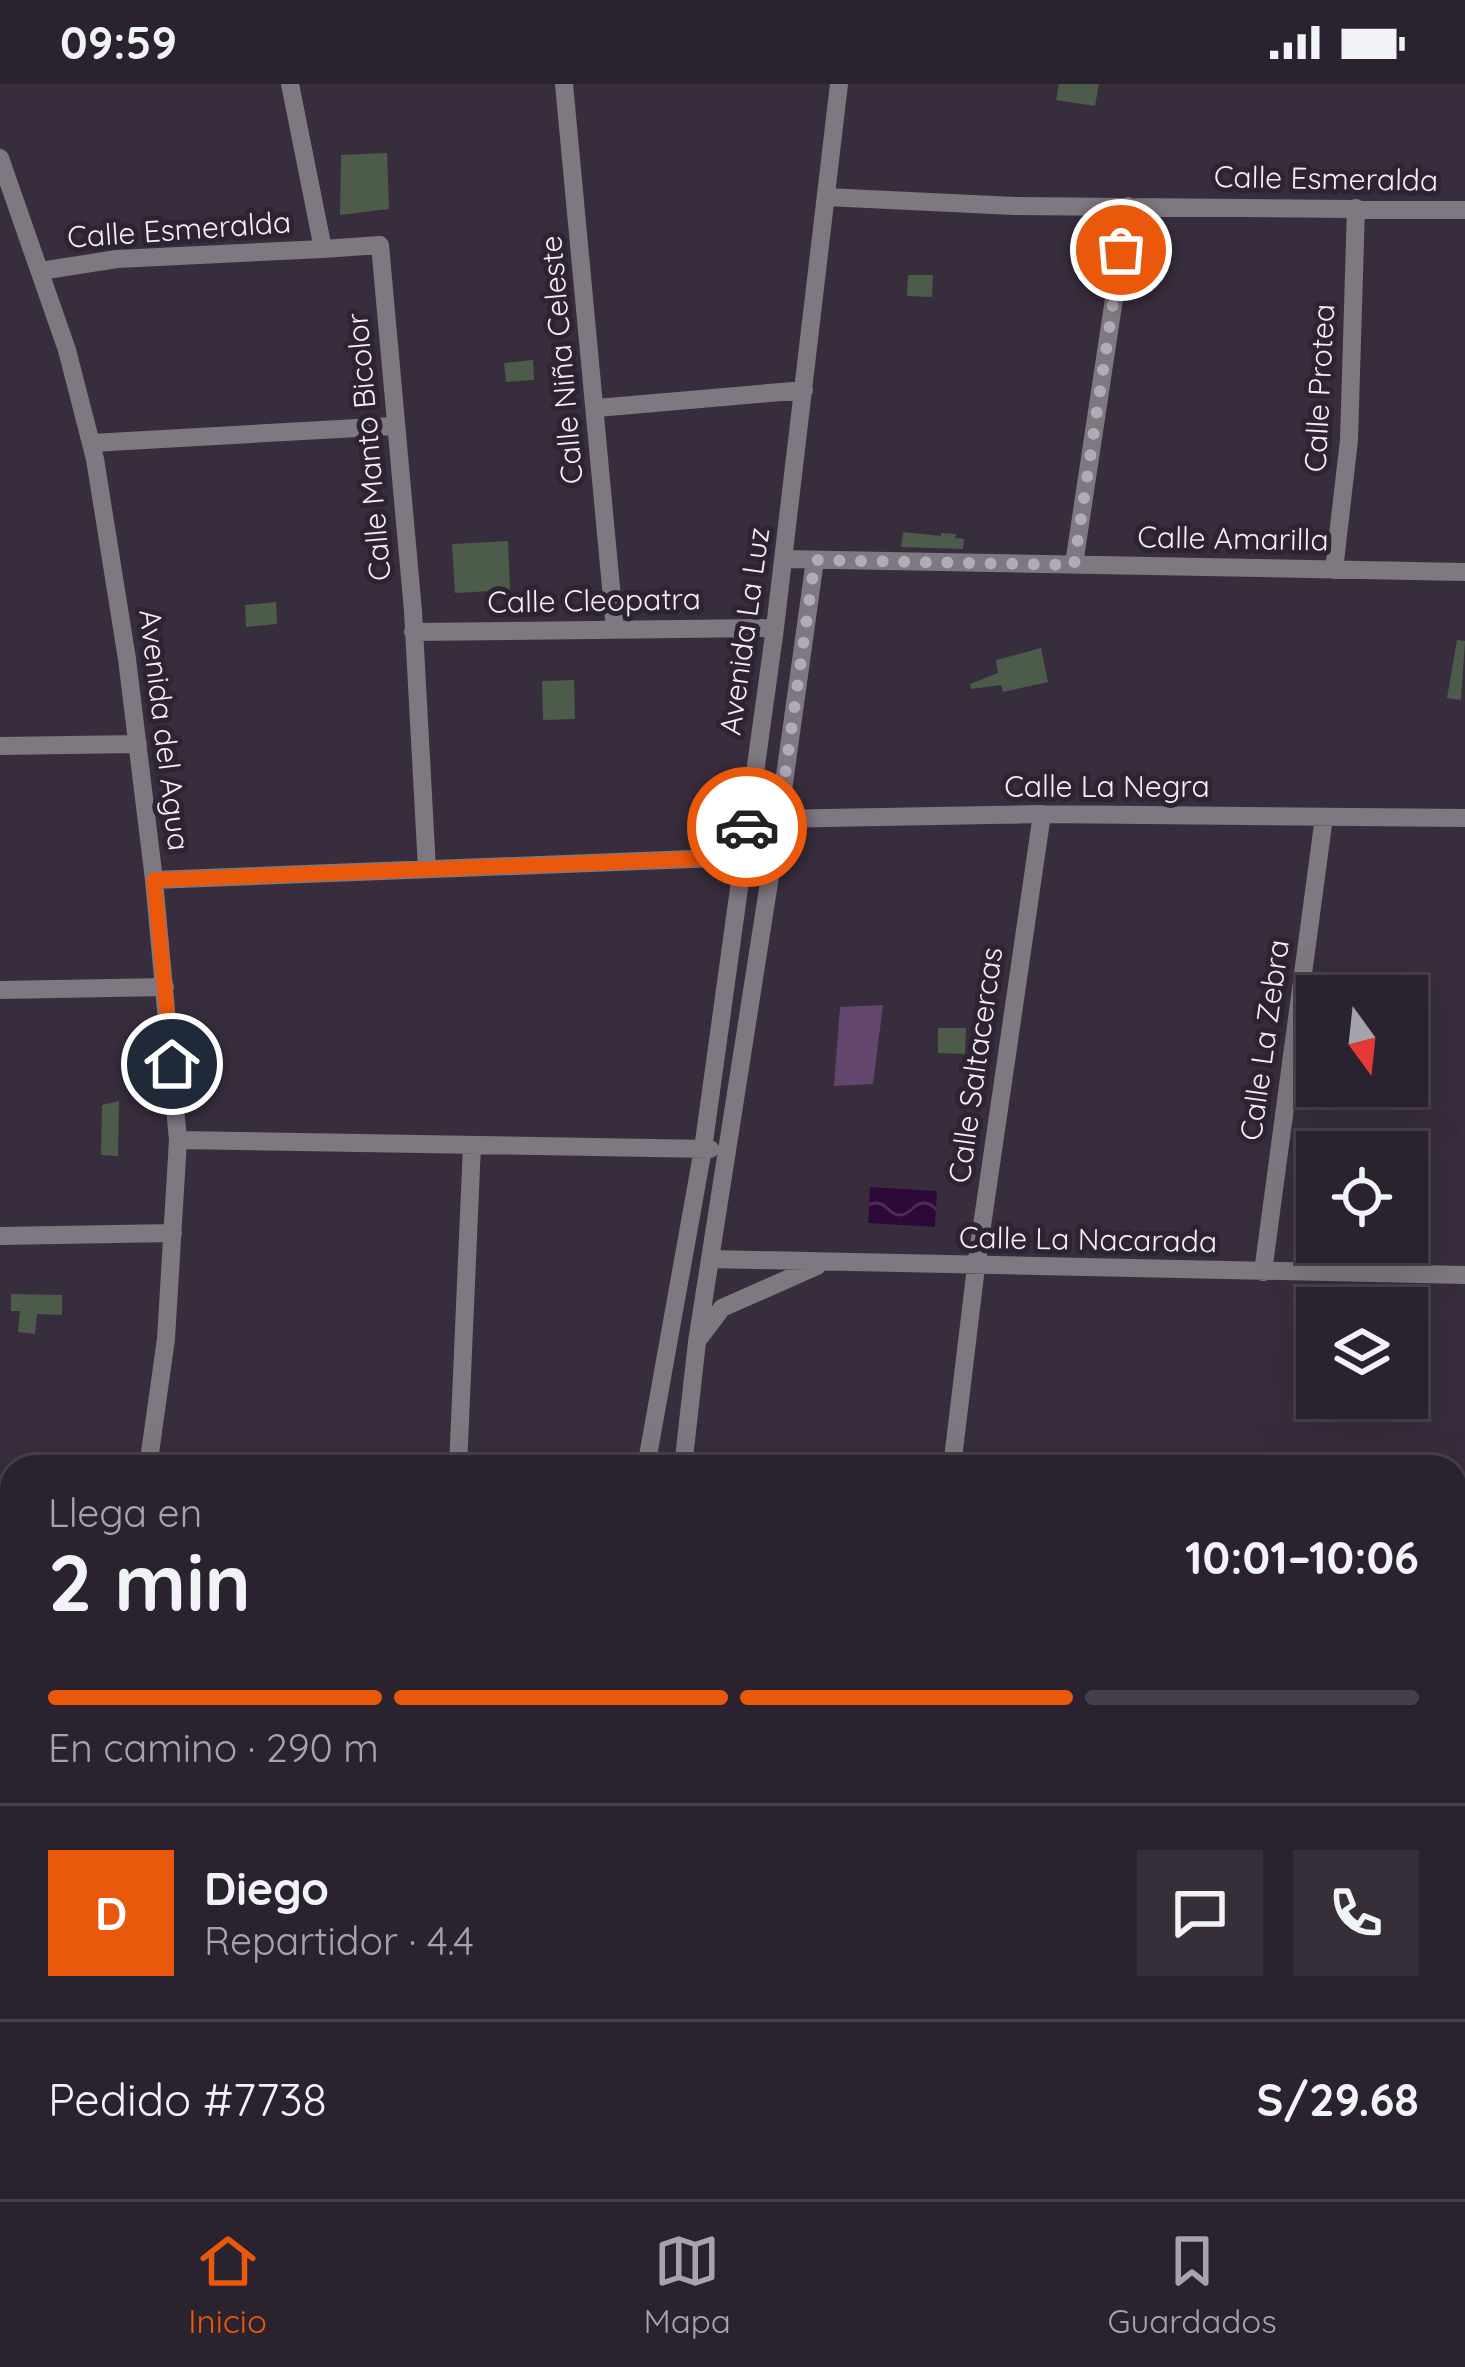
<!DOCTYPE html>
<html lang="es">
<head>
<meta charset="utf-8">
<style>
	:root { --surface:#2a222e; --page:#362f3a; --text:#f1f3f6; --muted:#a5a4aa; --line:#463f4a; --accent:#ea580c }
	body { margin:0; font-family:Quicksand,sans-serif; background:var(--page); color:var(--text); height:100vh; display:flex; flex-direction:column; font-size:45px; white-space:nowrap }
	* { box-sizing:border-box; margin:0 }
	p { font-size:39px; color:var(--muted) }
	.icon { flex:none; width:66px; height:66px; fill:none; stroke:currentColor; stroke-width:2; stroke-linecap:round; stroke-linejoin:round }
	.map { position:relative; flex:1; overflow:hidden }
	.side { position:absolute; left:0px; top:1371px; width:1467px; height:744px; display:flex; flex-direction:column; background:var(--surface); border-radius:36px 36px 0 0; box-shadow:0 12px 48px #0002,0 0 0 3px var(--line) }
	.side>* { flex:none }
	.needle { width:78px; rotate:165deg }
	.fabs { position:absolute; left:1296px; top:891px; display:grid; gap:24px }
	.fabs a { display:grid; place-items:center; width:132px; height:132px; border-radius:0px; background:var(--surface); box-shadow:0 12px 48px #0002,0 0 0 3px var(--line); font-size:60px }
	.pin { position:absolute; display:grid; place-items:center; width:102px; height:102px; color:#fff; margin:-51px; border:6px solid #fff; border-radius:50%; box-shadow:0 3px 12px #0007 }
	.courier { position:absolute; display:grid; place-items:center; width:120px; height:120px; margin:-60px; border:9px solid #ea580c; border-radius:50%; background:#fff; color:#222; box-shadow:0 3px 15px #0007 }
	.headline em { font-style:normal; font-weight:700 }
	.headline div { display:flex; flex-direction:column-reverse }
	.headline { display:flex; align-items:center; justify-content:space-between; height:204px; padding:0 48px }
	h1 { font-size:78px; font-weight:700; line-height:90px }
	.bar { display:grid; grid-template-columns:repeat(4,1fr); gap:18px 12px; align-content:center; height:144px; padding:0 48px }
	.bar i { height:15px; border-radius:9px; background:var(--line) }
	.bar .current { background:var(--accent) }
	.bar p { grid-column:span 4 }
	.line { display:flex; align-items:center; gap:30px; padding:0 48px; border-top:3px solid var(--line) }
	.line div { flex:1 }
	.round { display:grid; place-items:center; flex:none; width:126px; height:126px; border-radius:0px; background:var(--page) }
	.status { display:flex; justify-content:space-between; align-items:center; height:84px; padding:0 60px; background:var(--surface); direction:ltr }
	.status svg { height:33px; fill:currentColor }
	.dock { display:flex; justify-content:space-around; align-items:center; height:168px; border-top:3px solid var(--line); background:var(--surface); font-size:33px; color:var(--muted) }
	.dock a { display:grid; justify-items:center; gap:6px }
	.dock .current { color:var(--accent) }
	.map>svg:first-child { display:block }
</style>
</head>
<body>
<div class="status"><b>09:59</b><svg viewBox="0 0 49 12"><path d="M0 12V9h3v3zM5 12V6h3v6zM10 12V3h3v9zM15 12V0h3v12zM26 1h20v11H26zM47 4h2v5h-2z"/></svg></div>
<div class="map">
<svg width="1465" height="2115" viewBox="0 0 1465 2115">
	<defs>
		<pattern id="water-waves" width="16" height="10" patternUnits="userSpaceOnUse" patternTransform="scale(3)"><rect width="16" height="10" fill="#2c0938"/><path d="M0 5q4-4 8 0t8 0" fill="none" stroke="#4b2d56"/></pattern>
	</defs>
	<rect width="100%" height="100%" fill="#382d3d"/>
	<path fill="#62466d" d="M883 921 873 1000 834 1002 840 923Z"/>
	<path fill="url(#water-waves)" d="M870 1103 937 1107 935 1143 868 1139Z"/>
	<path fill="#4d5b4b" d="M1059 0H1099L1095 22 1056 16Z
		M387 69 389 125 340 131 341 71Z
		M908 191H933L932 213 907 212Z
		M533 276 534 296 506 298 504 279Z
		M903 448 941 452V449L956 450 955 454 964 455 963 465 901 463Z
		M508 457 510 506 455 509 452 460Z
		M276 518 277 540 246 543 245 521Z
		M1457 556 1465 557 1461 616 1447 614Z
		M1041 564 1048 598 1003 608 1001 601 971 605 970 600 998 589 996 576Z
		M574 596 575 635 543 636 542 597Z
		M938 944H966L965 970 938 969Z
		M119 1017 118 1072 101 1071 102 1021Z
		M11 1210 62 1211V1231L37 1230 35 1250 18 1248 20 1227H11Z"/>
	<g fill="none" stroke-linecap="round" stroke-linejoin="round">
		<path stroke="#7e7880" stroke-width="18" d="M290 0 323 165 380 161 413 527 427 785
			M564 0 615 546
			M0 74 67 266 95 375 127 575 154 796 178 1056 166 1255 148 1383
			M826 113 1014 122 1465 126
			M40 187 117 175 323 165
			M597 324 804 306
			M92 359 393 342
			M784 475 1465 488
			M1074 480 1128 122
			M1334 486 1349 356 1356 124
			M413 548 775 544
			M0 662 138 660
			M771 735 1042 730 1465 734
			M154 796 743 773
			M0 906 165 903
			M178 1056 710 1065
			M0 1152 173 1149
			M710 1175 1465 1191
			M1263 1188 1324 733
			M700 1253 722 1224 817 1182
			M458 1383 472 1061
			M646 1383 703 1065 775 544 839 0
			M683 1383 697 1258 779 735 815 476
			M952 1383 976 1183 1042 730
			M0 1512 12 1511
			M1455 1616 1465 1611
			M0 1713 12 1714
			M0 1948 12 1949
			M1455 2011 1465 2010
			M1455 2076H1465
			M204 2103 207 2115
			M948 2103 951 2115
			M1216 2103 1219 2115
			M7 2110 12 1977
			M84 2115 108 2103
			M550 2115 551 2103
			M726 2115 758 2103
			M1400 2115 1405 2103"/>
	</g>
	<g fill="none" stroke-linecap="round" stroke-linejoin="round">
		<path stroke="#b3aab7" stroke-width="12" stroke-dasharray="0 21.6" d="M747 743 748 735 779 734 815 476 1074 481 1121 166"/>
		<path stroke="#ea580c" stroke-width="15" d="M172 980 154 796 743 773 747 743"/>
	</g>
	<g text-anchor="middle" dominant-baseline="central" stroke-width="10" stroke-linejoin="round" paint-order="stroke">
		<g font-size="30" fill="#f5eef8" stroke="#2e2332">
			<text transform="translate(1326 94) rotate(1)">Calle Esmeralda</text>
			<text transform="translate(179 145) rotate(-4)">Calle Esmeralda</text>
			<text transform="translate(561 276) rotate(-95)">Calle Niña Celeste</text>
			<text transform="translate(1319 304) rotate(-87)">Calle Protea</text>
			<text transform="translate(368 363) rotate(-95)">Calle Manto Bicolor</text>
			<text transform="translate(1233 454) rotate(1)">Calle Amarilla</text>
			<text transform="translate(594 516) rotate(-1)">Calle Cleopatra</text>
			<text transform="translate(744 547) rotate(-82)">Avenida La Luz</text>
			<text transform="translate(165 646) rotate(83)">Avenida del Agua</text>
			<text x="1107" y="702">Calle La Negra</text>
			<text transform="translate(1264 956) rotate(-82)">Calle La Zebra</text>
			<text transform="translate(975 981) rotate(-82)">Calle Saltacercas</text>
			<text transform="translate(1088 1155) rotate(1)">Calle La Nacarada</text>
		</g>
	</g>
</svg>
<div class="fabs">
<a><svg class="needle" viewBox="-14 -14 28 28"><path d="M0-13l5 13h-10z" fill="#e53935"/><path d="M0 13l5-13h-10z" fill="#a5a4aa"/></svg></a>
<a><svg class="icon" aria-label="locate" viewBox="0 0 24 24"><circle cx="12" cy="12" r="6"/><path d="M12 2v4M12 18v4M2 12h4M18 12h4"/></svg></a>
<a><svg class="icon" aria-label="layers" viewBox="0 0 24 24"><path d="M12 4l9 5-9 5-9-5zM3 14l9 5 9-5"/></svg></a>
</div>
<div class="pin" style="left:1121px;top:166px;background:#ea580c"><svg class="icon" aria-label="bag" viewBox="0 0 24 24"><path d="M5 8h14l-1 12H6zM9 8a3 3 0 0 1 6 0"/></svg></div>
<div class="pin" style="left:172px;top:980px;background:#1f2937"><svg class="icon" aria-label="home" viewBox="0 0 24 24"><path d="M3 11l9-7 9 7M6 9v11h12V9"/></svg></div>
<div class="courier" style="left:747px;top:743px"><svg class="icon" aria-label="car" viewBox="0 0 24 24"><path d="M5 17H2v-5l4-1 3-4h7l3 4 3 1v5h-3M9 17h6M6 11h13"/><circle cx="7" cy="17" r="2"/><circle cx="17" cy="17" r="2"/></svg></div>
<section class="side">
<div class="headline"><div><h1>2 min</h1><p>Llega en</p></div><em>10:01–10:06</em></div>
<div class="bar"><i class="current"></i><i class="current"></i><i class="current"></i><i></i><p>En camino · 290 m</p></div>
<div class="line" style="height:216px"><b class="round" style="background:var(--accent);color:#fff">D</b><div><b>Diego</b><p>Repartidor · 4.4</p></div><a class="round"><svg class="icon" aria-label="chat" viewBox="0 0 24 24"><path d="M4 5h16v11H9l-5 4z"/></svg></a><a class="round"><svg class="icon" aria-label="phone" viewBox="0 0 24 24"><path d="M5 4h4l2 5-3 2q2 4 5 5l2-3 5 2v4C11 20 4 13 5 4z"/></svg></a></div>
<div class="line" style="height:156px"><div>Pedido #7738</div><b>S/29.68</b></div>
</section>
</div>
<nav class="dock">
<a class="current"><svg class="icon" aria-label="home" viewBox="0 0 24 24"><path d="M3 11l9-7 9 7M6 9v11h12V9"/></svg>Inicio</a>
<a><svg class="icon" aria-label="map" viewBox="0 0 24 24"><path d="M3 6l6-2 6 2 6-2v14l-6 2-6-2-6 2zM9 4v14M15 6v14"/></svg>Mapa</a>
<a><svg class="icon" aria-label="saved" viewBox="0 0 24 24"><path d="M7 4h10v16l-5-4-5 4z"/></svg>Guardados</a>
</nav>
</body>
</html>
